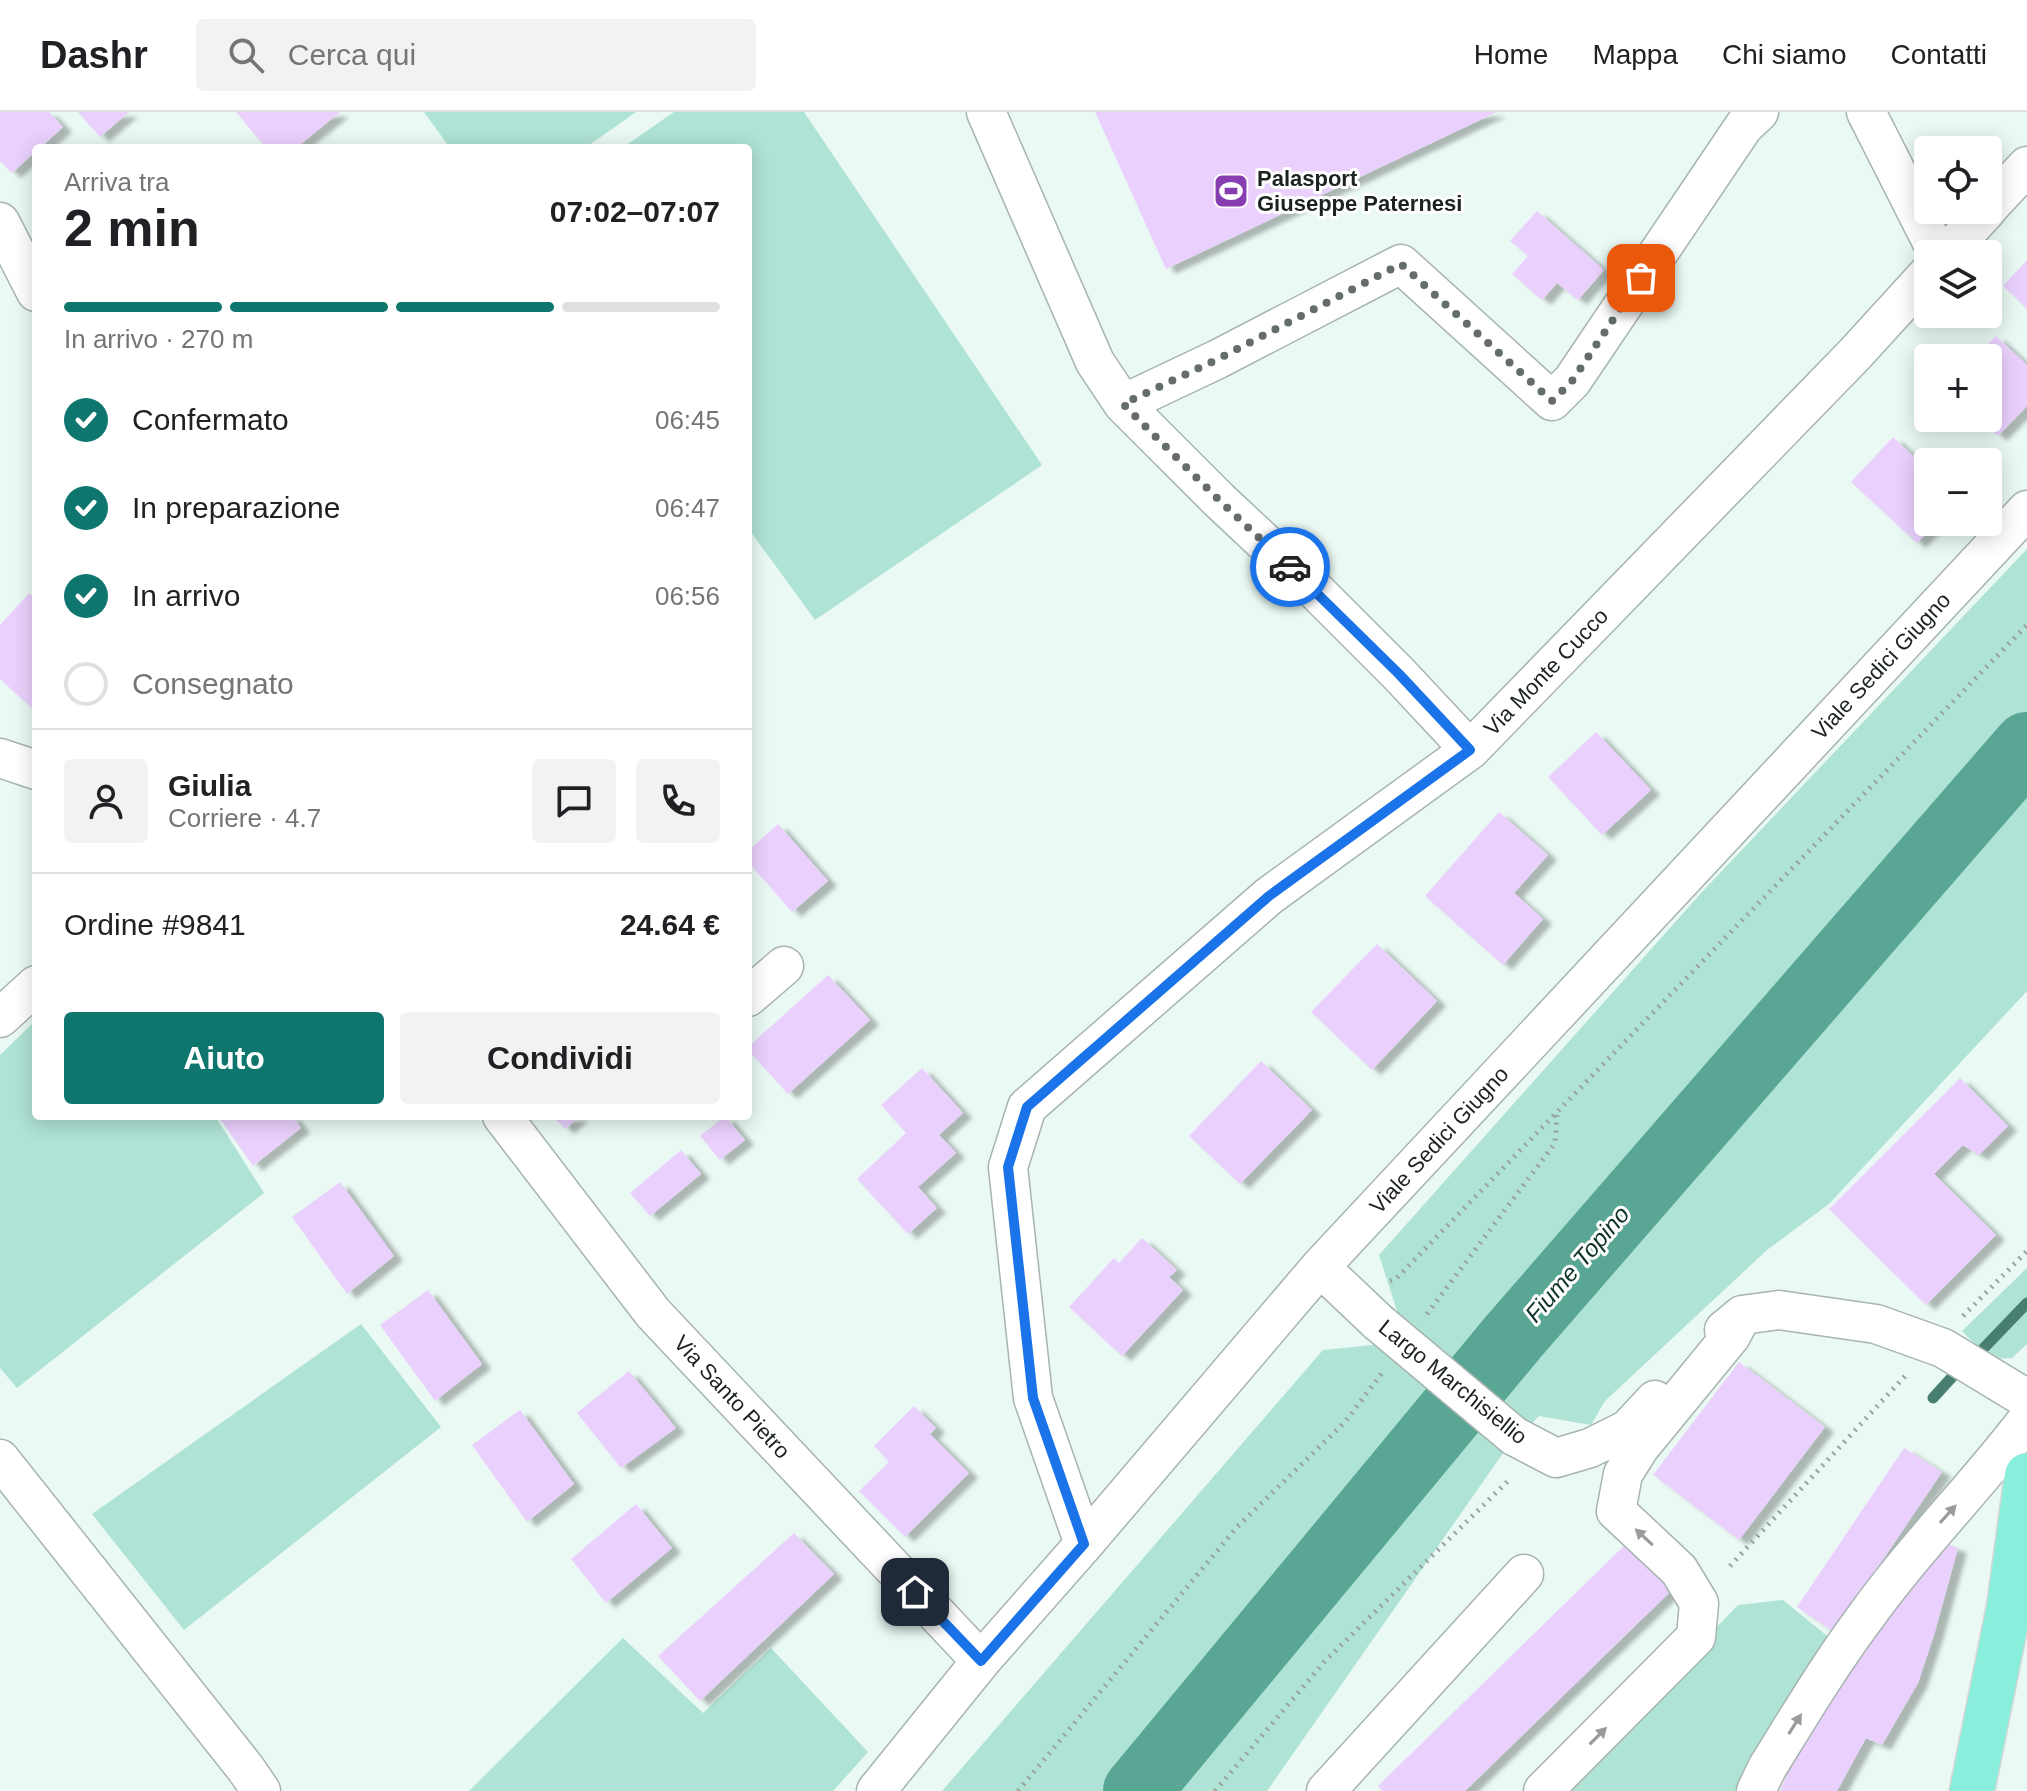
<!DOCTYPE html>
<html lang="it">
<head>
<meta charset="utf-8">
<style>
	:root { --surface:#fff; --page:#f2f2f2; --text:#202124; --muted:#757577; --line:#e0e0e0; --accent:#0f766e }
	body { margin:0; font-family:Arial,sans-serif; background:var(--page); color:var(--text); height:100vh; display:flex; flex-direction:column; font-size:30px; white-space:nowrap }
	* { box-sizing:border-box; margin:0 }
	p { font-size:26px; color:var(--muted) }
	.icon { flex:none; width:44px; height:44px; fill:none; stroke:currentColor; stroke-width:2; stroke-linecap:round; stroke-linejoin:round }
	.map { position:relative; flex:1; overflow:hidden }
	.panel { position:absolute; left:32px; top:32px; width:720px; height:976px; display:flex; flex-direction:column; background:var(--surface); border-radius:8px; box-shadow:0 4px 20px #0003 }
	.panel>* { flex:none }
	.fabs { position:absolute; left:1914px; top:24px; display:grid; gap:16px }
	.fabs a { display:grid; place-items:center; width:88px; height:88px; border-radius:8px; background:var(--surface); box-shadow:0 4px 20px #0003; font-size:40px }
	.pin { position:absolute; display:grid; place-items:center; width:68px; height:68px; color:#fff; margin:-34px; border-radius:16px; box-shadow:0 4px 12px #0006 }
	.courier { position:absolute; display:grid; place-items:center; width:80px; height:80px; margin:-40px; border:6px solid #1a73e8; border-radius:50%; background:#fff; color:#222; box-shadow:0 2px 10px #0007 }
	.summary em { font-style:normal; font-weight:600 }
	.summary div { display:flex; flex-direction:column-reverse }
	.summary { display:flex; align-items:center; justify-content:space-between; height:136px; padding:0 32px }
	h1 { font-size:52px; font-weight:600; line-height:60px }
	.bar { display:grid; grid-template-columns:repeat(4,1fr); gap:12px 8px; align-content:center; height:96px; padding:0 32px }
	.bar i { height:10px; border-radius:6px; background:var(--line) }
	.bar .active { background:var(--accent) }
	.bar p { grid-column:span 4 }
	.line { display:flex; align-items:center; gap:20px; padding:0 32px; border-top:2px solid var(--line) }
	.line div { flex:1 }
	.round { display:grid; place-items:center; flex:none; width:84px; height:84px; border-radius:8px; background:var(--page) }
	ol { padding:0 32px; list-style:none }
	li { display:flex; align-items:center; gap:24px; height:88px }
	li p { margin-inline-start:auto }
	li .icon { padding:8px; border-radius:50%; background:var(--accent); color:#fff; stroke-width:4 }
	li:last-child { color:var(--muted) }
	li i { width:44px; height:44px; border:4px solid var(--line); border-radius:50% }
	.action { display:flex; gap:16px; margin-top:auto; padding:16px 32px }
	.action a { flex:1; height:92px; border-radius:8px; background:var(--accent); color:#fff; font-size:32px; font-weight:600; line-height:92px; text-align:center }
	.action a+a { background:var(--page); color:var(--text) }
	header { display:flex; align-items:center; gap:48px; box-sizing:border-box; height:112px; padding:0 40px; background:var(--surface); border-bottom:2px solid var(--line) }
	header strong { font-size:38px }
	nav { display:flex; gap:44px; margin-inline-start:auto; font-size:28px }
	.search { width:560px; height:72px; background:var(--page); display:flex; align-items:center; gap:20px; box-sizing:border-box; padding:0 28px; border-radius:8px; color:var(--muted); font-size:30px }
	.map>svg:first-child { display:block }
</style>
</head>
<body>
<header>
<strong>Dashr</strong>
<div class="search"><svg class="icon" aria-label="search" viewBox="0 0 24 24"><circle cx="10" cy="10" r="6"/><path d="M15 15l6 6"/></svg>Cerca qui</div>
<nav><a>Home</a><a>Mappa</a><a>Chi siamo</a><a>Contatti</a></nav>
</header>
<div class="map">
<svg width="2027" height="1679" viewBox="0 0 2027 1679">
	<defs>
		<filter id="shadow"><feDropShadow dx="9" dy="5" stdDeviation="2" flood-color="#0004"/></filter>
	</defs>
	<rect width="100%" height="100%" fill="#eaf9f4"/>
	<path fill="#afe3d5" d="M424 0H636L585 36H450Z
		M674 0H804L1042 353 815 508 748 416V36H622Z
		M2027 437V879L1829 1092 1767 1138 1605 1289 1591 1313 1539 1304 1501 1344 1267 1679H942L1323 1238 1383 1232 1399 1205 1379 1143 1702 780Z
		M36 908V1004H215L264 1081 17 1276 0 1256V943Z
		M2027 1156V1232L2012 1246 1990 1247 1962 1219Z
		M361 1212 441 1315 184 1518 92 1402Z
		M1783 1488 1837 1532 1748 1679H1559L1738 1493Z
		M623 1526 703 1601 771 1536 868 1640 833 1679H469Z"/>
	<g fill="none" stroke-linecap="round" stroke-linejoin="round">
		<path stroke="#477e71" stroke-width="11" d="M1981 1239 2027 1191
			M1933 1286 1953 1264"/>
		<path stroke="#59a694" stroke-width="68" d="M1137 1679 1514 1224 2027 634"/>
	</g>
	<path fill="#ead1fd" filter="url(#shadow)" d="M0 0H49L63 15 40 36H36V39L12 61 0 49Z
		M78 0H129L100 25Z
		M236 0H340L296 36H266Z
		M1095 0H1497L1166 157Z
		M1537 99 1604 158 1578 188 1557 171 1542 188 1512 162 1528 144 1510 129Z
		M2027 148V197L2003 174Z
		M1996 224 2027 253V294L1998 324 1979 306H1988V246H1975Z
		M1893 325 1928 358V410H1937L1917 431 1851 370Z
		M29 481 36 487V596L34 598 0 567V513Z
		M1596 620 1651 678 1602 723 1548 665Z
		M1499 700 1548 743 1514 781 1543 807 1503 853 1425 784Z
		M778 712 828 769 792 800 748 750V739Z
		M1377 832 1437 889 1372 958 1311 900Z
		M828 863 870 908 788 982 748 938V935Z
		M1261 949 1312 998 1240 1072 1189 1024Z
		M922 956 963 1001 939 1023 956 1041 918 1075 937 1096 908 1122 857 1067 906 1021 881 993Z
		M1960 966 2008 1014 1979 1043 1963 1033 1934 1062 1996 1123 1926 1193 1829 1097Z
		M218 1004H292L301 1016 253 1054Z
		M553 1004H580L565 1017Z
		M725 1004 745 1028 720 1048 700 1024Z
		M681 1038 701 1062 650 1104 630 1081Z
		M340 1070 394 1144 347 1182 292 1105Z
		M1142 1126 1177 1158 1169 1165 1183 1178 1122 1244 1069 1195 1114 1146 1119 1151Z
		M428 1178 482 1252 435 1289 380 1213Z
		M1739 1250 1825 1315 1739 1428 1653 1363Z
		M629 1259 676 1316 621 1356 577 1301Z
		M914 1294 936 1316 930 1322 969 1361 905 1425 859 1379 889 1350 874 1334Z
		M520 1298 574 1372 527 1410 472 1333Z
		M1904 1336 1942 1360 1834 1520 1797 1495Z
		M636 1392 672 1436 606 1491 571 1447Z
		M794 1421 834 1462 700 1589 658 1544Z
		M1629 1429 1674 1476 1465 1679H1382L1378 1674Z
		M1940 1430 1958 1436 1934 1523 1918 1571 1882 1633 1866 1626 1837 1679H1780L1791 1652 1864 1538Z"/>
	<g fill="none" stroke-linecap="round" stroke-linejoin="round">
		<defs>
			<path id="minor" d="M986 0 1095 250 1123 292
				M1866 0 1938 142
				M1988 96 2027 54
				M0 110 36 180
				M1946 142 1987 98
				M1470 638 1399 562 1313 476 1219 388 1123 292 1218 247 1401 152 1552 289 1572 269 1744 14 1759 0
				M0 646 36 658
				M748 885 784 854
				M0 906 36 873
				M502 1004 653 1201 981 1549
				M1320 1155 1378 1210
				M1724 1218 1742 1203 1779 1198 1876 1212 1943 1236 2027 1287
				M1514 1324 1556 1346 1590 1336 1628 1317 1655 1288
				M0 1347 246 1657 261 1679
				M1084 1432 1033 1286 1008 1055 1027 995 1269 784 1470 638 1855 242 1928 162
				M876 1679 981 1549 1084 1432 1320 1155 2027 398
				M1326 1679 1524 1462
				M1543 1679 1696 1525 1699 1491 1679 1458 1616 1399 1623 1362 1640 1335 1731 1224 1742 1203
				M1756 1679 1767 1656C1798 1606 1829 1554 1864 1507 1914 1437 1975 1376 2027 1308"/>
			<path id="major" d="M1972 1679 2009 1495 2027 1363"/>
		</defs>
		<use href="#minor" stroke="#a7b4b0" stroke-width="41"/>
		<use href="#major" stroke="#d6d7d7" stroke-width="47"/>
		<path stroke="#99a4a0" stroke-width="5" stroke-dasharray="2 6" stroke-linecap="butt" d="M1390 1169 1396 1167 2027 513
			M1427 1202 1555 1031 1557 1003
			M1963 1204 2027 1139
			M1730 1454 1906 1263
			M1018 1679 1237 1415 1345 1310 1382 1261
			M1215 1679 1325 1549 1511 1366"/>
		<use href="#minor" stroke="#fff" stroke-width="38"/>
		<use href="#major" stroke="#89efdc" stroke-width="44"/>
		<defs>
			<path id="minor-bridge" d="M1378 1210 1514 1324"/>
		</defs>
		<use href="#minor-bridge" stroke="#a7b4b0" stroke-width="41" stroke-linecap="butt"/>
		<use href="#minor-bridge" stroke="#fff" stroke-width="38"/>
	</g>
	<defs><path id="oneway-solid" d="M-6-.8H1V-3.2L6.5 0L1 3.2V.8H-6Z" transform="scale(2)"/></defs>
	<g fill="#999c9b">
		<use href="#oneway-solid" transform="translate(1948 1402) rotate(-48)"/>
		<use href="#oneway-solid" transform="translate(1644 1425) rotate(-137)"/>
		<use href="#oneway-solid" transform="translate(1795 1612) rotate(-58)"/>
		<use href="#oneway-solid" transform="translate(1598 1624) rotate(-45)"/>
	</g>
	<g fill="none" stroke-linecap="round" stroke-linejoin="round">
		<path stroke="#646d6a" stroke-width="8" stroke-dasharray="0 14.4" d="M1290 455 1219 388 1123 292 1218 247 1401 152 1552 289 1572 269 1641 166"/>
		<path stroke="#1a73e8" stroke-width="10" d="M915 1480 981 1549 1084 1432 1033 1286 1008 1055 1027 995 1269 784 1470 638 1399 562 1290 455"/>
	</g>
	<defs>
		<symbol id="stadium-square" viewBox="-11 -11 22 22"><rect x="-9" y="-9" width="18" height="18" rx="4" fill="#873eb1" stroke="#fff"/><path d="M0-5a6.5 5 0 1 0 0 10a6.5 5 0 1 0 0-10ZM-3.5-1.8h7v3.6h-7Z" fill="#fff"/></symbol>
	</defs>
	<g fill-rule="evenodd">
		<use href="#stadium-square" x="1211" y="59" width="40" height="40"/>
	</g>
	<g text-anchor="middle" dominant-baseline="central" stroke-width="6" stroke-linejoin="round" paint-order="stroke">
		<g font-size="22" font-weight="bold" fill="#1c2220" stroke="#fff" text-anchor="start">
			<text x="1257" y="66">Palasport<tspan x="1257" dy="25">Giuseppe Paternesi</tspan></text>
		</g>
		<g font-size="22" fill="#1c2220" stroke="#fff">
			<text transform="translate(1881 554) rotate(-47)">Viale Sedici Giugno</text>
			<text transform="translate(1546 560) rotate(-46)">Via Monte Cucco</text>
			<text transform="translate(1439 1028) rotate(-47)">Viale Sedici Giugno</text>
			<text transform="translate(1453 1270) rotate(39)">Largo Marchisiellio</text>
			<text transform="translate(732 1285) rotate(47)">Via Santo Pietro</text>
		</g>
		<g font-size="24" font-style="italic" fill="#0e332b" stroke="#fff">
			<text transform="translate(1577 1152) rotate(-49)">Fiume Topino</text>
		</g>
	</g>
</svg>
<div class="fabs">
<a><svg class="icon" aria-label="locate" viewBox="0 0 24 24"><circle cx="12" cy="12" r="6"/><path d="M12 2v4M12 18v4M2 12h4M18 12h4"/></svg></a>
<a><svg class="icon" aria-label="layers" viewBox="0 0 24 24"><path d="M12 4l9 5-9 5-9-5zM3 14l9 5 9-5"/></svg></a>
<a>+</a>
<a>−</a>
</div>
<div class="pin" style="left:1641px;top:166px;background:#ea580c"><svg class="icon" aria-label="bag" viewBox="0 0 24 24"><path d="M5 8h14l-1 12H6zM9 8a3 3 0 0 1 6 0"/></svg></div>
<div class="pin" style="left:915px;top:1480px;background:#1f2937"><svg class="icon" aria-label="home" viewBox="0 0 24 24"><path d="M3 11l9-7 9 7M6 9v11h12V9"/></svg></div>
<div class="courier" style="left:1290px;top:455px"><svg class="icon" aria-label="car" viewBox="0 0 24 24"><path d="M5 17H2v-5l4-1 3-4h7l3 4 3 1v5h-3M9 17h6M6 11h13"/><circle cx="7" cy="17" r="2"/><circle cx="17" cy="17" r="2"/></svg></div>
<section class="panel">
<div class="summary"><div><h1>2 min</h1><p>Arriva tra</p></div><em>07:02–07:07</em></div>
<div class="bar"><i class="active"></i><i class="active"></i><i class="active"></i><i></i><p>In arrivo · 270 m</p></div>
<ol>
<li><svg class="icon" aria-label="check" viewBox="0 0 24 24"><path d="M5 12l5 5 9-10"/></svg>Confermato<p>06:45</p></li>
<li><svg class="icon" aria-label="check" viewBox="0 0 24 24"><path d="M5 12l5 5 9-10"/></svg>In preparazione<p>06:47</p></li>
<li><svg class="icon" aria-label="check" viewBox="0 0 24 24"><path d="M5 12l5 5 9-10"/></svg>In arrivo<p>06:56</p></li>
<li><i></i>Consegnato</li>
</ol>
<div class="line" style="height:144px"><a class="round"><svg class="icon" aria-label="person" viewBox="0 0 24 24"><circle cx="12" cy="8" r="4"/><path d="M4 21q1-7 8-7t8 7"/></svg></a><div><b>Giulia</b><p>Corriere · 4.7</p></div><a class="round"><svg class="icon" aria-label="chat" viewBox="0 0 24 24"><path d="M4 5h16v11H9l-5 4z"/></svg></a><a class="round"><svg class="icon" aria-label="phone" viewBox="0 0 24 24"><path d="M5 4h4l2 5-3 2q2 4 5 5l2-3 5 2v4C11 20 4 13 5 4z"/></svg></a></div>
<div class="line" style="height:104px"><div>Ordine #9841</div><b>24.64 €</b></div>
<div class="action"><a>Aiuto</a><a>Condividi</a></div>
</section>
</div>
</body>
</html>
